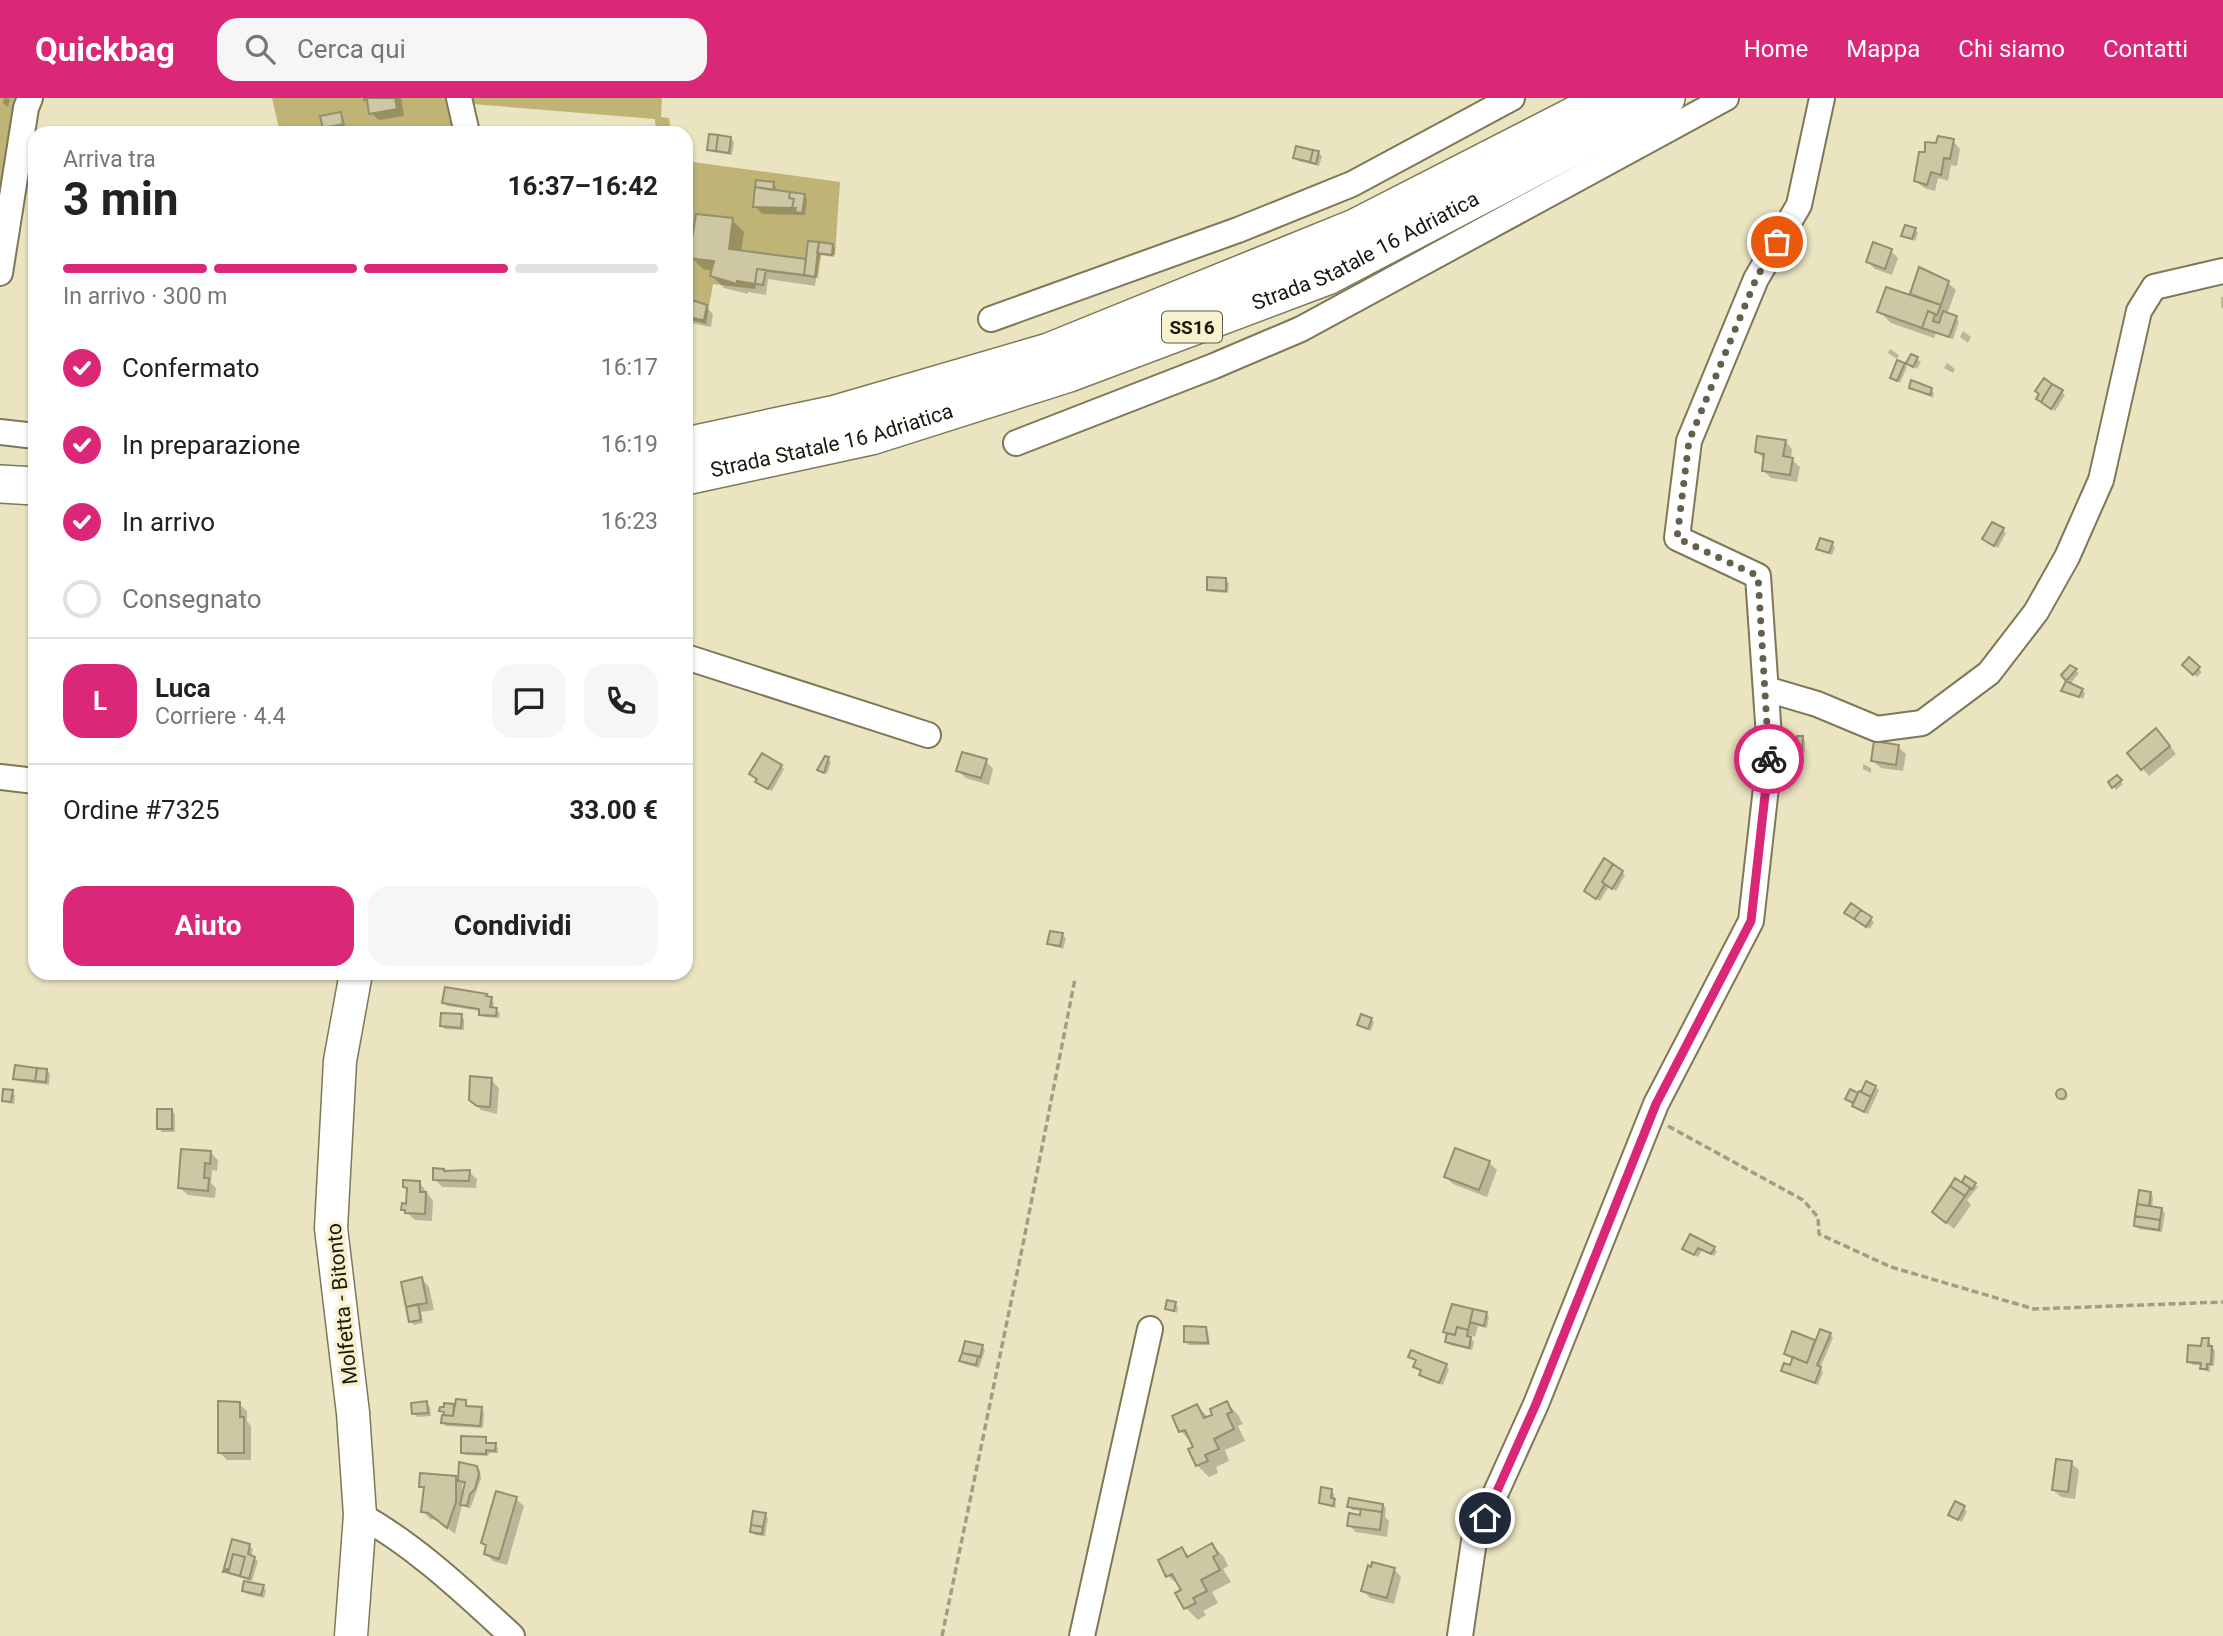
<!DOCTYPE html>
<html lang="it">
<head>
<meta charset="utf-8">
<style>
	:root { --surface:#fff; --page:#f6f6f6; --text:#222; --muted:#767676; --line:#e0e0e0; --accent:#db2777 }
	body { margin:0; font-family:Roboto,sans-serif; background:var(--page); color:var(--text); height:100vh; display:flex; flex-direction:column; font-size:26px; white-space:nowrap }
	* { box-sizing:border-box; margin:0 }
	p { font-size:23px; color:var(--muted) }
	.icon { flex:none; width:38px; height:38px; fill:none; stroke:currentColor; stroke-width:2; stroke-linecap:round; stroke-linejoin:round }
	.map { position:relative; flex:1; overflow:hidden }
	.drawer { position:absolute; left:28px; top:28px; width:665px; height:854px; display:flex; flex-direction:column; background:var(--surface); border-radius:21px; box-shadow:0 2px 5px #0004 }
	.drawer>* { flex:none }
	.pin { position:absolute; display:grid; place-items:center; width:60px; height:60px; color:#fff; margin:-30px; border:4px solid #fff; border-radius:50%; box-shadow:0 2px 7px #0007 }
	.courier { position:absolute; display:grid; place-items:center; width:70px; height:70px; margin:-35px; border:5px solid #db2777; border-radius:50%; background:#fff; color:#222; box-shadow:0 2px 9px #0007 }
	.summary em { font-style:normal; font-weight:700 }
	.summary div { display:flex; flex-direction:column-reverse }
	.summary { display:flex; align-items:center; justify-content:space-between; height:119px; padding:0 35px }
	h1 { font-size:46px; font-weight:700; line-height:52px }
	.bar { display:grid; grid-template-columns:repeat(4,1fr); gap:10px 7px; align-content:center; height:84px; padding:0 35px }
	.bar i { height:9px; border-radius:5px; background:var(--line) }
	.bar .current { background:var(--accent) }
	.bar p { grid-column:span 4 }
	.line { display:flex; align-items:center; gap:18px; padding:0 35px; border-top:2px solid var(--line) }
	.line div { flex:1 }
	.round { display:grid; place-items:center; flex:none; width:74px; height:74px; border-radius:21px; background:var(--page) }
	ol { padding:0 35px; list-style:none }
	li { display:flex; align-items:center; gap:21px; height:77px }
	li p { margin-inline-start:auto }
	li .icon { padding:7px; border-radius:50%; background:var(--accent); color:#fff; stroke-width:4 }
	li:last-child { color:var(--muted) }
	li i { width:38px; height:38px; border:4px solid var(--line); border-radius:50% }
	.primary-button { display:flex; gap:14px; margin-top:auto; padding:14px 35px }
	.primary-button a { flex:1; height:80px; border-radius:21px; background:var(--accent); color:#fff; font-size:28px; font-weight:700; line-height:80px; text-align:center }
	.primary-button a+a { background:var(--page); color:var(--text) }
	header { display:flex; align-items:center; gap:42px; box-sizing:border-box; height:98px; padding:0 35px; background:var(--accent); color:#fff }
	header strong { font-size:33px }
	nav { display:flex; gap:38px; margin-inline-start:auto; font-size:24px }
	.search { width:490px; height:63px; background:var(--page); display:flex; align-items:center; gap:18px; box-sizing:border-box; padding:0 24px; border-radius:21px; color:var(--muted); font-size:26px }
	.map>svg:first-child { display:block }
</style>
</head>
<body>
<header>
<strong>Quickbag</strong>
<div class="search"><svg class="icon" aria-label="search" viewBox="0 0 24 24"><circle cx="10" cy="10" r="6"/><path d="M15 15l6 6"/></svg>Cerca qui</div>
<nav><a>Home</a><a>Mappa</a><a>Chi siamo</a><a>Contatti</a></nav>
</header>
<div class="map">
<svg width="2223" height="1538" viewBox="0 0 2223 1538">
	<rect width="100%" height="100%" fill="#eae4c0"/>
	<path fill="#bfb476" d="M0 0H32L0 109Z
		M272 0H662L661 19 669 20 671 35H656L655 21 460 5 466 35H280Z
		M686 63 840 84 835 157H821L818 180 760 173 755 191 713 186 706 226 686 221Z"/>
	<path fill="#0003" fill-rule="evenodd" d="M4 0 10 1 8 9 3 5Z
		M367 0H401L404 18 379 22 371 15Z
		M340 15 343 19 347 35H320V33L325 31 322 19Z
		M730 40 734 44 732 57 712 54 708 51Z
		M1953 43 1960 51 1957 68 1951 67 1948 83 1938 80 1935 93 1924 90 1916 83 1926 56 1938 47Z
		M1318 55 1322 58 1319 68 1298 63 1295 60Z
		M773 86 776 89 775 94 804 98 807 101 805 117 762 116 755 108Z
		M732 122 744 134 741 154 808 163 810 145 832 147 835 150 834 159 820 157 815 188 768 181 766 197 748 194V196L724 190 712 178 714 173 703 171 691 159Z
		M1915 132 1918 135 1915 143 1903 137Z
		M1891 153 1898 160 1892 177 1875 171 1868 164Z
		M1948 185 1956 192 1947 216 1959 223 1953 241 1936 235 1934 240 1891 225 1879 213 1916 201 1912 196Z
		M2221 199H2223V211L2221 209Z
		M686 202 706 209 713 216 711 229 690 225 686 221Z
		M1963 233 1971 239 1968 245 1960 239Z
		M1890 251 1899 257 1897 261 1888 255Z
		M1912 258 1921 264 1917 271 1912 268Z
		M1947 265 1955 271 1953 275 1944 270Z
		M1904 266 1907 269 1900 285 1892 279Z
		M1911 289 1931 292 1934 295 1933 300Z
		M2062 294 2065 297 2055 313 2041 304Z
		M1785 343 1792 351 1791 361 1800 369 1797 384 1771 380 1763 372 1765 362 1757 354Z
		M2003 432 2006 435 1998 450 1984 441Z
		M1832 446 1835 449 1832 457 1818 450Z
		M1225 482 1229 485 1228 495 1212 494 1209 491Z
		M2189 562 2202 574 2197 579 2184 567Z
		M2070 570 2079 575 2071 585 2063 577Z
		M2063 592H2082L2085 595 2083 601Z
		M1802 640 1805 643V655L1798 652Z
		M2164 640 2176 656 2149 678 2142 670Z
		M1898 649 1906 656 1903 673 1881 670 1873 663Z
		M828 661 831 664 827 676 819 671Z
		M986 663 993 671 989 687 966 680 958 673Z
		M1863 666 1871 670V675L1863 671Z
		M781 668 784 671 772 693 760 687Z
		M2117 679 2123 686 2116 692 2110 685Z
		M1622 774 1625 777 1616 793 1609 788 1600 803 1589 796Z
		M1851 807 1874 824 1870 831 1850 818Z
		M1062 837 1066 840 1063 851 1053 848 1049 845Z
		M486 897 494 904 493 911 500 915 499 920 484 919 481 913 447 908 444 904Z
		M461 918 464 921V932L445 931 442 928Z
		M1371 921 1374 924 1371 933 1359 927Z
		M47 972 50 976 49 987 18 983 15 980Z
		M491 982 499 990 497 1016 481 1012 473 1004Z
		M1875 989 1879 992 1868 1016 1857 1011 1847 1001 1851 993 1862 996Z
		M2058.5 998a4.5 4.5 0 1 1 9 0a4.5 4.5 0 1 1-9 0Z
		M12 994 15 997 14 1006 7 1005 4 1002Z
		M172 1013 175 1016V1034H162L159 1030Z
		M1456 1052 1489 1065 1497 1072 1487 1099 1453 1086 1446 1079Z
		M210 1054 218 1062 217 1073 212 1072 211 1085 216 1090 215 1100 188 1097 180 1090Z
		M444 1072 446 1075 469 1074 477 1081 476 1090 442 1089 435 1081Z
		M1965 1081 1978 1089 1967 1102 1971 1107 1954 1131 1934 1114 1963 1087Z
		M420 1085 433 1103 432 1123 415 1122 403 1111 408 1107V1093L404 1089Z
		M2150 1095 2153 1099 2152 1110 2161 1111 2165 1115 2162 1134 2139 1131 2135 1127Z
		M1690 1139 1714 1150 1717 1153 1714 1158 1702 1152 1698 1159 1688 1154Z
		M422 1181 429 1189 434 1212 421 1214 423 1225 414 1227 411 1224Z
		M1175 1206 1178 1209 1177 1215 1167 1211Z
		M1472 1212 1475 1215 1486 1216 1489 1219 1487 1230 1478 1228 1475 1239 1470 1237V1240L1474 1244 1472 1252 1450 1247 1447 1244 1448 1236 1445 1233Z
		M1205 1230 1208 1234 1210 1247H1189L1186 1244Z
		M1830 1236 1833 1240 1820 1270 1823 1274 1818 1287 1783 1272 1791 1269 1793 1263 1786 1255 1814 1243 1816 1245Z
		M2208 1242 2215 1253 2214 1268H2210V1274L2205 1273 2202 1267H2193L2189 1263Z
		M982 1248 985 1252 979 1270 965 1266 961 1263Z
		M1411 1259 1446 1268 1449 1271 1443 1287 1424 1280 1421 1277 1422 1274 1415 1269 1417 1263Z
		M466 1304 469 1310 481 1311 484 1314 483 1330 446 1328 443 1325 445 1317 441 1313 446 1311V1307L457 1308Z
		M426 1305 430 1309 431 1318 417 1319 414 1315Z
		M1227 1305 1238 1317 1243 1326 1238 1328 1245 1343 1225 1352 1229 1363 1216 1369 1218 1375 1209 1379 1197 1367 1195 1349 1181 1333 1174 1318 1197 1308 1209 1320 1215 1318Z
		M239 1306 247 1313V1323L251 1328V1362H227L219 1354Z
		M485 1341 488 1347H495L498 1350V1355H489L488 1358 466 1357 462 1354Z
		M2071 1365 2079 1372 2075 1401 2061 1399 2053 1392Z
		M460 1367 477 1369 480 1373 481 1381 470 1411 462 1407 455 1436 438 1422 430 1421 423 1413 425 1393 421 1388 455 1380 459 1384ZM462 1386H467L462 1398Z
		M1331 1392 1334 1396 1336 1410 1325 1407 1321 1404Z
		M516 1401 524 1408 507 1467 493 1463 486 1456 488 1449 483 1445Z
		M1956 1405 1967 1413 1962 1424 1954 1419Z
		M1383 1407 1386 1410 1385 1419 1389 1423 1387 1439 1356 1434 1349 1427 1361 1419 1362 1413 1352 1412 1349 1408Z
		M765 1417 768 1420 765 1438 755 1437 751 1434Z
		M1212 1447 1224 1459 1228 1468 1223 1471 1231 1484 1212 1494 1218 1505 1203 1513 1206 1517 1198 1522 1186 1510 1178 1496 1183 1493 1181 1489 1168 1478 1182 1451 1190 1459Z
		M249 1448 253 1451 251 1459 258 1463 252 1483 228 1476 225 1473Z
		M1394 1471 1401 1479 1394 1506 1370 1500 1363 1492Z
		M263 1489 266 1492 264 1500 247 1496 244 1492Z"/>
	<path fill="#cdc7a4" stroke="#958f6e" stroke-width="2" d="M364 0H395L397 11 369 16 367 2H364Z
		M341 14 343 26 323 30 320 18Z
		M343 26 345 32 318 35V31Z
		M709 36 718 37 716 53 707 52Z
		M718 37 731 39 729 55 716 53Z
		M1938 38 1954 41 1950 61 1944 60 1941 77 1931 74 1927 87 1914 83 1919 54H1925V44L1936 45Z
		M1296 48 1313 52 1310 64 1293 60Z
		M1313 52 1319 53 1316 66 1310 64Z
		M756 82 774 84 773 92 755 89Z
		M755 89 790 94 789 100 794 101 792 110 753 109Z
		M790 94 805 96 802 115 795 114 796 110H792L794 101 789 100Z
		M696 116 733 120 729 151 806 161 804 177 757 171 755 186 737 183V186L710 178 714 163 689 160Z
		M1905 127 1916 130 1912 141 1901 138Z
		M808 143 819 144 815 179 804 177Z
		M819 144 833 146 832 157 817 155Z
		M1873 144 1892 151 1885 171 1866 164Z
		M1919 169 1949 183 1941 207 1910 196Z
		M757 171 766 172 763 187 755 186Z
		M1886 189 1941 207 1937 217 1928 213 1922 230 1877 214Z
		M686 200 707 207 704 222 686 219Z
		M1928 213 1935 216 1933 223 1939 225 1943 213 1957 218 1949 239 1922 230Z
		M1911 256 1918 259 1913 269 1906 265Z
		M1897 262 1905 265 1897 283 1890 280Z
		M2044 280 2052 286 2041 304 2036 301 2039 296 2035 293Z
		M1911 282 1932 290 1930 297 1909 290Z
		M2052 286 2063 292 2051 311 2041 304Z
		M1757 338 1786 342 1783 358 1793 360 1790 377 1762 373 1764 356 1755 354Z
		M1992 424 2004 430 1994 448 1982 441Z
		M1820 440 1833 444 1829 455 1816 451Z
		M1207 479 1226 480V493L1207 492Z
		M2189 559 2200 569 2193 577 2182 567Z
		M2070 567 2077 571 2066 583 2061 577Z
		M2066 583 2083 591 2079 599 2061 593Z
		M2156 630 2170 648 2141 672 2127 655Z
		M1797 638H1803L1802 652H1796Z
		M1874 643 1899 647 1896 667 1871 663Z
		M962 654 987 661 981 680 956 673Z
		M762 655 782 667 768 691 755 684 757 681 749 676Z
		M825 658 829 659 824 675 817 672Z
		M2117 677 2122 682 2112 690 2108 684Z
		M1604 760 1613 766 1602 784 1605 786 1596 801 1584 793Z
		M1613 766 1623 773 1612 791 1602 784Z
		M1851 805 1861 812 1854 821 1844 815Z
		M1861 812 1872 819 1866 829 1854 821Z
		M1050 833 1063 835 1060 848 1047 846Z
		M445 889 487 896 486 898 492 899 490 909 497 910 496 918 479 917V911L442 905Z
		M441 915 462 916 461 930 440 928Z
		M1361 916 1372 920 1368 931 1357 927Z
		M15 967 37 970 35 983 13 981Z
		M37 970 47 971 46 984 35 983Z
		M470 978 492 980 490 1009 477 1008 469 1002Z
		M1866 983 1876 988 1871 999 1861 994Z
		M2056 996a5 5 0 1 1 10 0a5 5 0 1 1-10 0Z
		M3 991 13 992 11 1004 2 1003Z
		M1850 991 1858 995 1853 1005 1845 1001Z
		M1859 993 1871 999 1864 1014 1852 1008Z
		M157 1011H172V1031H157Z
		M1455 1050 1490 1063 1479 1092 1444 1079Z
		M181 1051 211 1053 210 1066 205 1065 204 1080H209L208 1093 178 1090Z
		M433 1070 444 1071V1073L470 1072 469 1083 433 1082Z
		M1965 1078 1976 1085 1972 1091 1962 1084Z
		M1955 1080 1970 1090 1965 1098 1950 1088Z
		M403 1082 420 1083V1094H426L425 1116 405 1115V1112H401L402 1105 406 1106 407 1090 403 1089Z
		M1950 1088 1965 1098 1946 1125 1932 1114Z
		M2139 1092 2151 1094 2149 1108 2137 1106Z
		M2137 1106 2162 1110 2160 1122 2135 1118Z
		M2135 1118 2160 1122 2159 1132 2134 1128Z
		M1690 1136 1715 1149 1711 1156 1698 1150 1694 1157 1682 1151Z
		M422 1179 427 1205 406 1209 401 1184Z
		M1167 1202 1176 1204 1174 1213 1165 1211Z
		M418 1206 421 1222 409 1224 406 1209Z
		M1452 1206 1473 1211 1468 1232 1457 1229 1455 1237 1443 1234Z
		M1473 1211 1487 1214 1484 1228 1470 1224Z
		M1184 1228 1206 1229 1208 1245 1184 1244Z
		M1457 1229 1468 1232 1467 1238 1471 1239 1469 1250 1445 1244 1447 1235 1455 1237Z
		M1820 1231 1831 1235 1817 1267 1821 1269 1815 1285 1781 1273 1784 1265 1790 1267 1793 1259 1807 1265Z
		M1792 1233 1815 1242 1807 1265 1784 1256Z
		M2202 1240H2209L2208 1248H2212L2211 1266H2207V1271H2200L2201 1265 2187 1264 2188 1247 2201 1248Z
		M965 1243 983 1247 980 1259 962 1255Z
		M1411 1252 1447 1266 1439 1285 1419 1277 1421 1272 1413 1269 1416 1262 1408 1259Z
		M962 1255 978 1258 976 1267 959 1263Z
		M456 1301 466 1302V1308L482 1309 480 1328 441 1325 442 1317 453 1318Z
		M218 1303 240 1304V1319H244V1355H218Z
		M427 1303 428 1315 412 1316 411 1305Z
		M1227 1303 1232 1314 1227 1316 1234 1331 1214 1341 1219 1351 1205 1357 1208 1363 1196 1368 1188 1351 1193 1349 1185 1332 1179 1334 1172 1318 1197 1306 1204 1320 1212 1317 1210 1311Z
		M444 1305 454 1306 453 1318 444 1317V1314L439 1313 440 1309H444Z
		M461 1338 486 1339V1345H496L495 1353 486 1352V1356L461 1355Z
		M2056 1361 2072 1363 2068 1394 2052 1392Z
		M459 1364 477 1368 479 1376 475 1391 470 1396 467 1408 460 1407 465 1384 458 1383Z
		M420 1375 456 1378V1404L447 1430 428 1415 421 1414 424 1389H419Z
		M1321 1389 1332 1391 1331 1400 1335 1401 1333 1408 1319 1405Z
		M496 1393 517 1399 499 1461 484 1456 486 1447 481 1445Z
		M1349 1400 1383 1406 1382 1414 1347 1409Z
		M1955 1403 1965 1408 1958 1422 1948 1417Z
		M1361 1411 1382 1414 1380 1432 1347 1428 1349 1415 1360 1417Z
		M753 1413 766 1415 763 1429 751 1427Z
		M751 1427 763 1429 762 1436 750 1434Z
		M232 1441 250 1446 248 1456 255 1459 249 1481 240 1478 245 1459 233 1456 229 1472 223 1474Z
		M1212 1445 1218 1456 1213 1459 1220 1472 1201 1482 1207 1493 1193 1500 1196 1505 1184 1511 1175 1495 1181 1492 1172 1476 1166 1479 1158 1462 1182 1449 1187 1459Z
		M233 1456 245 1459 240 1478 226 1474V1471L229 1472Z
		M1372 1464 1395 1470 1387 1500 1361 1493 1368 1467 1371 1469Z
		M244 1483 264 1487 261 1497 242 1493Z"/>
	<g fill="none" stroke-linecap="round" stroke-linejoin="round">
		<defs>
			<path id="minor" d="M459 0 467 35
				M0 175 26 10 30 0
				M991 221 1238 132 1352 86 1512 0
				M0 334 35 338
				M1016 345 1214 268 1301 231 1726 0
				M686 559 928 637
				M1766 591 1817 606 1877 631 1922 625 1989 575 2036 514 2067 459 2101 382 2139 213 2154 189 2223 173
				M0 679 35 683
				M360 1417C416 1448 465 1495 512 1538
				M1082 1538 1150 1231
				M1460 1538 1474 1443 1536 1306 1656 1006 1751 823 1770 654 1758 478 1677 440 1689 343 1756 181 1799 107 1822 0"/>
			<path id="major" d="M351 1538 360 1417 353 1315 331 1130 340 963 356 875"/>
			<g id="highway">
				<path d="M686 348 836 316 1049 254 1355 130 1609 0"/>
				<path id="s1" d="M686 378 871 338 1069 275 1327 178 1666 0"/>
				<path d="M0 386 35 388"/>
			</g>
		</defs>
		<use href="#minor" stroke="#7e7857" stroke-width="28"/>
		<use href="#major" stroke="#7e7857" stroke-width="35"/>
		<use href="#highway" stroke="#7e7857" stroke-width="40"/>
		<path stroke="#a39e82" stroke-width="3.5" stroke-dasharray="7 3.5" stroke-linecap="butt" d="M1668 1028 1803 1102 1818 1119 1819 1136 1891 1169 2034 1211 2223 1204
			M942 1538 1023 1146 1075 881"/>
		<use href="#minor" stroke="#fff" stroke-width="24"/>
		<use href="#major" stroke="#fff" stroke-width="32"/>
		<use href="#highway" stroke="#fff" stroke-width="37"/>
	</g>
	<g fill="none" stroke-linecap="round" stroke-linejoin="round">
		<path stroke="#64604b" stroke-width="7" stroke-dasharray="0 12.6" d="M1769 661 1758 478 1677 440 1689 343 1756 181 1777 144"/>
		<path stroke="#db2777" stroke-width="9" d="M1485 1420 1536 1306 1656 1006 1751 823 1769 661"/>
	</g>
	<g text-anchor="middle" dominant-baseline="central" stroke-width="7" stroke-linejoin="round" paint-order="stroke">
		<rect fill="#f7f1cd" stroke="#5e5a46" stroke-width="2" x="1162" y="213.5" width="60" height="31" rx="5"/>
		<g font-size="19" font-weight="bold" fill="#1c190c">
			<text x="1192" y="229">SS16</text>
		</g>
		<g font-size="21" fill="#1c190c" stroke="#f7f1cd">
			<text stroke="none"><textPath href="#s1" startOffset="718">Strada Statale 16 Adriatica</textPath></text>
			<text stroke="none"><textPath href="#s1" startOffset="150">Strada Statale 16 Adriatica</textPath></text>
			<text transform="translate(342 1206) rotate(-96)">Molfetta - Bitonto</text>
		</g>
	</g>
</svg>
<div class="pin" style="left:1777px;top:144px;background:#ea580c"><svg class="icon" aria-label="bag" viewBox="0 0 24 24"><path d="M5 8h14l-1 12H6zM9 8a3 3 0 0 1 6 0"/></svg></div>
<div class="pin" style="left:1485px;top:1420px;background:#1f2937"><svg class="icon" aria-label="home" viewBox="0 0 24 24"><path d="M3 11l9-7 9 7M6 9v11h12V9"/></svg></div>
<div class="courier" style="left:1769px;top:661px"><svg class="icon" aria-label="bike" viewBox="0 0 24 24"><circle cx="6" cy="16" r="4"/><circle cx="18" cy="16" r="4"/><path d="M6 16l4-8h5l3 8M10 8l3 8H6M13 5h3"/></svg></div>
<section class="drawer">
<div class="summary"><div><h1>3 min</h1><p>Arriva tra</p></div><em>16:37–16:42</em></div>
<div class="bar"><i class="current"></i><i class="current"></i><i class="current"></i><i></i><p>In arrivo · 300 m</p></div>
<ol>
<li><svg class="icon" aria-label="check" viewBox="0 0 24 24"><path d="M5 12l5 5 9-10"/></svg>Confermato<p>16:17</p></li>
<li><svg class="icon" aria-label="check" viewBox="0 0 24 24"><path d="M5 12l5 5 9-10"/></svg>In preparazione<p>16:19</p></li>
<li><svg class="icon" aria-label="check" viewBox="0 0 24 24"><path d="M5 12l5 5 9-10"/></svg>In arrivo<p>16:23</p></li>
<li><i></i>Consegnato</li>
</ol>
<div class="line" style="height:126px"><b class="round" style="background:var(--accent);color:#fff">L</b><div><b>Luca</b><p>Corriere · 4.4</p></div><a class="round"><svg class="icon" aria-label="chat" viewBox="0 0 24 24"><path d="M4 5h16v11H9l-5 4z"/></svg></a><a class="round"><svg class="icon" aria-label="phone" viewBox="0 0 24 24"><path d="M5 4h4l2 5-3 2q2 4 5 5l2-3 5 2v4C11 20 4 13 5 4z"/></svg></a></div>
<div class="line" style="height:91px"><div>Ordine #7325</div><b>33.00 €</b></div>
<div class="primary-button"><a>Aiuto</a><a>Condividi</a></div>
</section>
</div>
</body>
</html>
